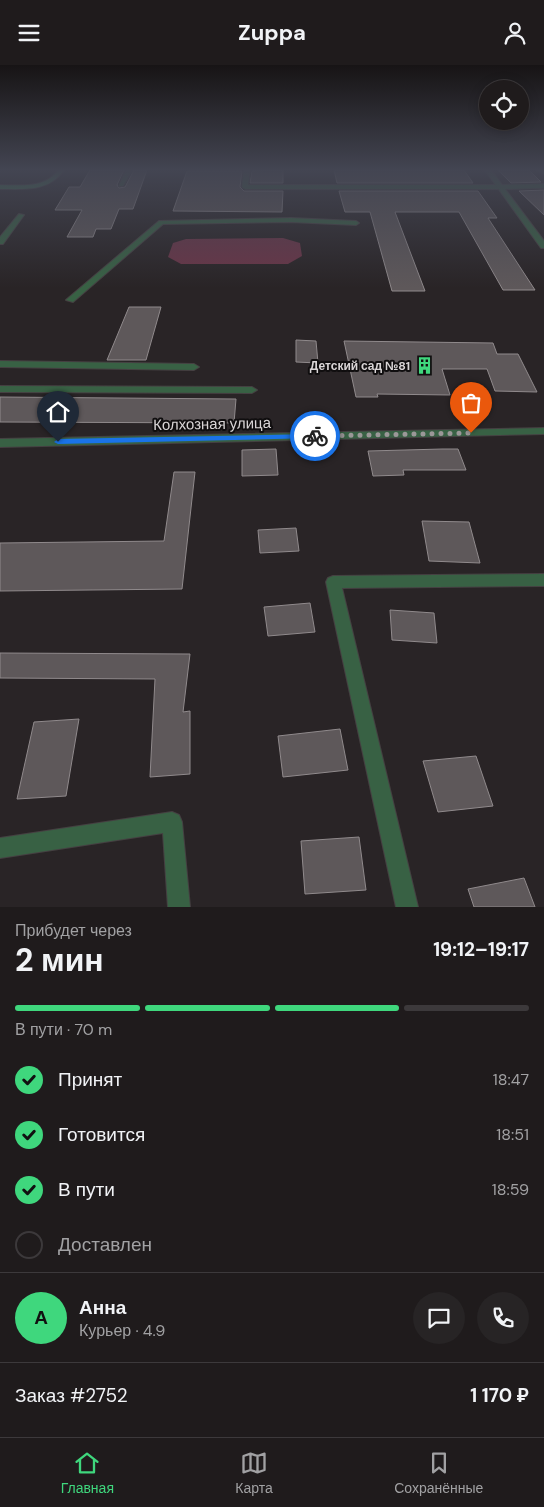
<!DOCTYPE html>
<html lang="ru">
<head>
<meta charset="utf-8">
<style>
	:root { --surface:#1f1b1c; --page:#272425; --text:#f1f3f6; --muted:#a1a1a3; --line:#3c393b; --accent:#3fd77d }
	body { margin:0; font-family:"DM Sans",sans-serif; background:var(--page); color:var(--text); height:100vh; display:flex; flex-direction:column; font-size:19px; white-space:nowrap }
	* { box-sizing:border-box; margin:0 }
	p { font-size:16px; color:var(--muted) }
	.icon { flex:none; width:28px; height:28px; fill:none; stroke:currentColor; stroke-width:2; stroke-linecap:round; stroke-linejoin:round }
	.map { position:relative; height:842px; overflow:hidden }
	.details { display:flex; flex-direction:column; background:var(--surface); flex:1 }
	.details>* { flex:none }
	.fabs { position:absolute; left:479px; top:15px; display:grid; gap:10px }
	.fabs a { display:grid; place-items:center; width:50px; height:50px; border-radius:50%; background:var(--surface); box-shadow:0 2px 12px #0003,0 0 0 1px var(--line); font-size:25px }
	.pin { position:absolute; display:grid; place-items:center; width:42px; height:42px; color:#fff; margin:-51px -21px; border-radius:50% 50% 50% 0; rotate:-45deg; box-shadow:0 0 5px #0007 }
	.pin .icon { rotate:45deg }
	.courier { position:absolute; display:grid; place-items:center; width:50px; height:50px; margin:-25px; border:4px solid #1a73e8; border-radius:50%; background:#fff; color:#222; box-shadow:0 1px 6px #0007 }
	.headline em { font-style:normal; font-weight:700 }
	.headline div { display:flex; flex-direction:column-reverse }
	.headline { display:flex; align-items:center; justify-content:space-between; height:85px; padding:0 15px }
	h1 { font-size:32px; font-weight:700; line-height:38px }
	.bar { display:grid; grid-template-columns:repeat(4,1fr); gap:8px 5px; align-content:center; height:60px; padding:0 15px }
	.bar i { height:6px; border-radius:4px; background:var(--line) }
	.bar .current { background:var(--accent) }
	.bar p { grid-column:span 4 }
	.line { display:flex; align-items:center; gap:12px; padding:0 15px; border-top:1px solid var(--line) }
	.line div { flex:1 }
	.round { display:grid; place-items:center; flex:none; width:52px; height:52px; border-radius:26px; background:var(--page) }
	ol { padding:0 15px; list-style:none }
	li { display:flex; align-items:center; gap:15px; height:55px }
	li p { margin-inline-start:auto }
	li .icon { padding:5px; border-radius:50%; background:var(--accent); color:#111; stroke-width:4 }
	li:last-child { color:var(--muted) }
	li i { width:28px; height:28px; border:2px solid var(--line); border-radius:50% }
	header { display:flex; justify-content:space-between; align-items:center; height:65px; padding:0 15px; background:var(--surface); font-size:22px; font-weight:700 }
	.menu { display:flex; justify-content:space-around; align-items:center; height:70px; border-top:1px solid var(--line); background:var(--surface); font-size:14px; color:var(--muted) }
	.menu a { display:grid; justify-items:center; gap:2px }
	.menu .current { color:var(--accent) }
	.map>svg:first-child { display:block }
</style>
</head>
<body>
<header><svg class="icon" aria-label="menu" viewBox="0 0 24 24"><path d="M4 6h16M4 12h16M4 18h16"/></svg>Zuppa<svg class="icon" aria-label="person" viewBox="0 0 24 24"><circle cx="12" cy="8" r="4"/><path d="M4 21q1-7 8-7t8 7"/></svg></header>
<div class="map">
<svg width="544" height="842" viewBox="0 0 544 842">
	<rect width="100%" height="100%" fill="#292426"/>
	<path fill="#6a3547" d="M283 173 300 178 302 191 288 199H181L168 192 173 178 186 174Z"/>
	<path fill="#5e585a" stroke="#908a8c" d="M90 105H124L117 120 119 123 125 122 134 105H147L133 144H119L111 164H96L93 172H67L82 145H55L69 122H80Z
		M283 105V118H250L252 106Z
		M334 105H464L473 118H337Z
		M498 105H529L541 117 511 118Z
		M187 106H242L240 122 244 126H283L282 147 173 146Z
		M544 125V150L519 126Z
		M339 126H478L497 153H488L535 225H503L459 147H395L425 226H392L370 147H345Z
		M129 242H161L146 295H107Z
		M296 275 316 276 318 298 296 297Z
		M344 276 493 278 497 289H518L537 327 495 326 487 304H442L450 330 377 329 378 332H356Z
		M0 332 236 334 234 358 0 357Z
		M276 384 278 410 242 411V385Z
		M442 384H458L466 405H403L404 410 373 411 368 386Z
		M174 407H195L182 524 0 526V478L164 476Z
		M422 456 469 457 480 498 429 496Z
		M296 463 299 486 260 488 258 465Z
		M310 538 315 567 268 571 264 542Z
		M390 545 434 548 437 578 392 575Z
		M0 588 190 589 183 647 190 646V709L150 712 155 614 0 613Z
		M79 654 66 731 17 734 34 657Z
		M340 664 348 705 283 712 278 671Z
		M476 691 493 741 438 747 423 696Z
		M359 772 366 825 305 829 301 776Z
		M524 813 535 842H474L468 824Z"/>
	<g fill="none" stroke-linecap="round" stroke-linejoin="round">
		<defs>
			<path id="lane" d="M126 105H132L123 121H119Z
				M244 105H250L248 120H501L504 122 501 124H245L242 122Z
				M537 105H544V109Z
				M19 149 24 150 3 179H0V172Z
				M291 153 356 156 359 158 356 160 291 157 163 159 73 237 66 235 159 156Z
				M0 296 194 299 199 302 194 305 0 302Z
				M0 321 252 322 257 325 252 328 0 327Z
				M544 509V521L342 523 418 842H396L326 517 328 513 333 511Z
				M172 747 179 750 182 757 190 842H168L163 768 0 793V773Z"/>
			<path id="street" d="M485 105H491L502 120 544 119V123L505 124 544 176V183H541Z
				M544 363V369L0 382V374Z"/>
			<path id="secondary" d="M58 105H64C49 127 24 124 0 124V120C20 120 45 124 58 105Z"/>
		</defs>
		<use href="#lane" stroke="#454042" stroke-width="2"/>
		<use href="#street" stroke="#454042" stroke-width="2"/>
		<use href="#secondary" stroke="#454042" stroke-width="2"/>
		<use href="#lane" fill="#386144" fill-rule="evenodd"/>
		<use href="#street" fill="#386144" fill-rule="evenodd"/>
		<use href="#secondary" fill="#3d8254" fill-rule="evenodd"/>
	</g>
	<linearGradient id="sky" x2="0" y2="1"><stop stop-color="#171415"/><stop offset="0.47" stop-color="#434552"/><stop offset="1" stop-color="#434552" stop-opacity="0"/></linearGradient>
	<rect width="544" height="223" fill="url(#sky)"/>
	<path fill="#1a73e8" d="M315 369 317 370V373L58 379 54 377 58 374Z"/>
	<g fill="none" stroke-linecap="round" stroke-linejoin="round">
		<path stroke="#9b9798" stroke-width="5" stroke-dasharray="0 9" d="M315 371 471 368"/>
	</g>
	<defs>
		<symbol id="building-bare" viewBox="-9 -9 18 18"><path d="M-4-6H4V6H1V3H-1V6H-4ZM-2.5-4.3h1.7v1.8h-1.7ZM.8-4.3h1.7v1.8H.8ZM-2.5-1h1.7V.8h-1.7ZM.8-1h1.7V.8H.8Z" fill="#3fd77d" stroke="#100e0f" stroke-width="2.5" paint-order="stroke"/></symbol>
	</defs>
	<g fill-rule="evenodd">
		<use href="#building-bare" x="412" y="288" width="25" height="25"/>
	</g>
	<g text-anchor="middle" dominant-baseline="central" stroke-width="4" stroke-linejoin="round" paint-order="stroke">
		<g font-size="12" font-weight="bold" fill="#d9d5d6" stroke="#100e0f" text-anchor="end">
			<text x="410" y="301">Детский сад №81</text>
		</g>
		<g font-size="15" fill="#d9d5d6" stroke="#100e0f">
			<text transform="translate(212 359) rotate(-1)">Колхозная улица</text>
		</g>
	</g>
</svg>
<div class="fabs">
<a><svg class="icon" aria-label="locate" viewBox="0 0 24 24"><circle cx="12" cy="12" r="6"/><path d="M12 2v4M12 18v4M2 12h4M18 12h4"/></svg></a>
</div>
<div class="pin" style="left:471px;top:368px;background:#ea580c"><svg class="icon" aria-label="bag" viewBox="0 0 24 24"><path d="M5 8h14l-1 12H6zM9 8a3 3 0 0 1 6 0"/></svg></div>
<div class="pin" style="left:58px;top:377px;background:#1f2937"><svg class="icon" aria-label="home" viewBox="0 0 24 24"><path d="M3 11l9-7 9 7M6 9v11h12V9"/></svg></div>
<div class="courier" style="left:315px;top:371px"><svg class="icon" aria-label="bike" viewBox="0 0 24 24"><circle cx="6" cy="16" r="4"/><circle cx="18" cy="16" r="4"/><path d="M6 16l4-8h5l3 8M10 8l3 8H6M13 5h3"/></svg></div>
</div>
<section class="details">
<div class="headline"><div><h1>2 мин</h1><p>Прибудет через</p></div><em>19:12–19:17</em></div>
<div class="bar"><i class="current"></i><i class="current"></i><i class="current"></i><i></i><p>В пути · 70 m</p></div>
<ol>
<li><svg class="icon" aria-label="check" viewBox="0 0 24 24"><path d="M5 12l5 5 9-10"/></svg>Принят<p>18:47</p></li>
<li><svg class="icon" aria-label="check" viewBox="0 0 24 24"><path d="M5 12l5 5 9-10"/></svg>Готовится<p>18:51</p></li>
<li><svg class="icon" aria-label="check" viewBox="0 0 24 24"><path d="M5 12l5 5 9-10"/></svg>В пути<p>18:59</p></li>
<li><i></i>Доставлен</li>
</ol>
<div class="line" style="height:90px"><b class="round" style="background:var(--accent);color:#111">А</b><div><b>Анна</b><p>Курьер · 4.9</p></div><a class="round"><svg class="icon" aria-label="chat" viewBox="0 0 24 24"><path d="M4 5h16v11H9l-5 4z"/></svg></a><a class="round"><svg class="icon" aria-label="phone" viewBox="0 0 24 24"><path d="M5 4h4l2 5-3 2q2 4 5 5l2-3 5 2v4C11 20 4 13 5 4z"/></svg></a></div>
<div class="line" style="height:65px"><div>Заказ #2752</div><b>1 170 ₽</b></div>
</section>
<nav class="menu">
<a class="current"><svg class="icon" aria-label="home" viewBox="0 0 24 24"><path d="M3 11l9-7 9 7M6 9v11h12V9"/></svg>Главная</a>
<a><svg class="icon" aria-label="map" viewBox="0 0 24 24"><path d="M3 6l6-2 6 2 6-2v14l-6 2-6-2-6 2zM9 4v14M15 6v14"/></svg>Карта</a>
<a><svg class="icon" aria-label="saved" viewBox="0 0 24 24"><path d="M7 4h10v16l-5-4-5 4z"/></svg>Сохранённые</a>
</nav>
</body>
</html>
